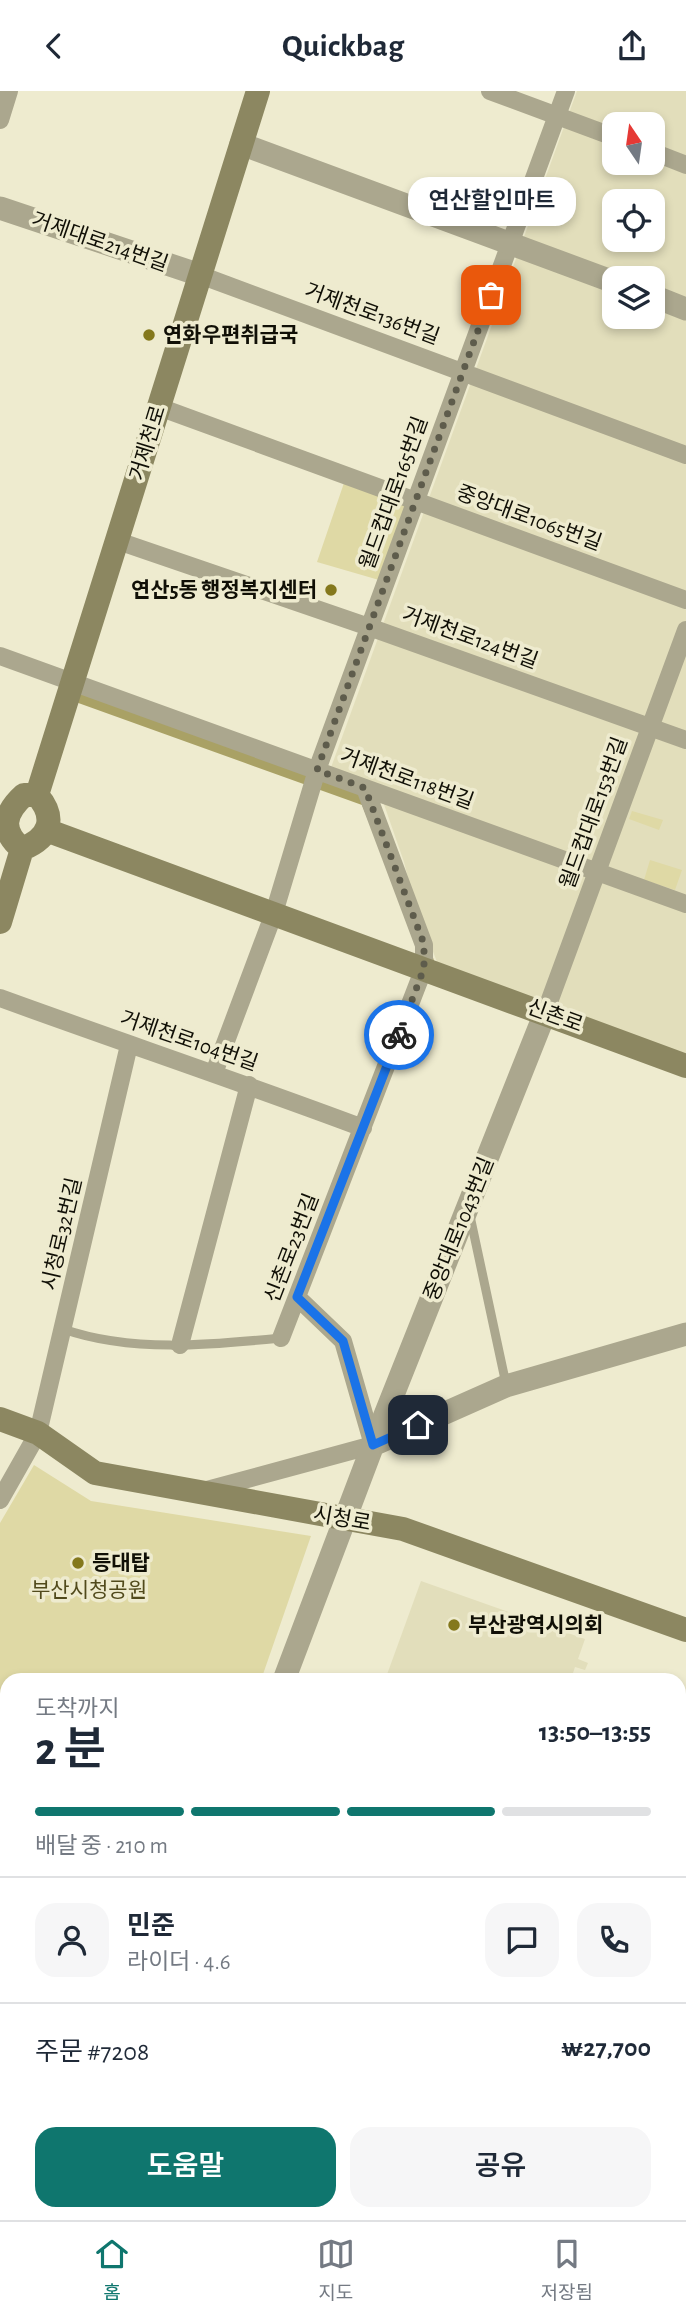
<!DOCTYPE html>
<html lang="ko">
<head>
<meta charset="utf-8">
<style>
	:root { --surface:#fff; --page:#f6f6f7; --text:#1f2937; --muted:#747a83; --line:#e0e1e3; --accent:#0f766e }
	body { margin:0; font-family:"Alegreya Sans","Noto Sans KR",sans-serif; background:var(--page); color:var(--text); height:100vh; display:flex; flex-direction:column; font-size:26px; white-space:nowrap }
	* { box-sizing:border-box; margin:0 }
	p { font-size:23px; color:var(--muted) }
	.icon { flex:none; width:38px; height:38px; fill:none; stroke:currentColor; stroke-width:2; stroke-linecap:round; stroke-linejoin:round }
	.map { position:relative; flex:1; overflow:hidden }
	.drawer { position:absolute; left:0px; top:1582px; width:686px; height:548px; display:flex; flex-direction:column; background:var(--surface); border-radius:21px 21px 0 0; box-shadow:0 4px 10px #0003 }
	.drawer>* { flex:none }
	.needle { width:46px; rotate:347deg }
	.fabs { position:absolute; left:602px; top:21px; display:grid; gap:14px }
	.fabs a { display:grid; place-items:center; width:63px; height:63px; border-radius:14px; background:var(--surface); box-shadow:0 4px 10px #0003; font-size:35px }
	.pin { position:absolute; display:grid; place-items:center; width:60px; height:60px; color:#fff; margin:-30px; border-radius:14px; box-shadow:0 4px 10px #0006 }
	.courier { position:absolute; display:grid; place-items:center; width:70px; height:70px; margin:-35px; border:5px solid #1a73e8; border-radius:50%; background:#fff; color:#222; box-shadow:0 2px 9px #0007 }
	.bubble { position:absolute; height:49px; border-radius:21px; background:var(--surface); box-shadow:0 4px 10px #0003; font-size:23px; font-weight:600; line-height:49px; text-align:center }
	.head em { font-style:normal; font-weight:600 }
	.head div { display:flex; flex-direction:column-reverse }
	.head { display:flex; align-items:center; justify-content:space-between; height:119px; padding:0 35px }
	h1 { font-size:46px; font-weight:600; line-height:52px }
	.bar { display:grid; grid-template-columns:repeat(4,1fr); gap:10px 7px; align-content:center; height:84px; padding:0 35px }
	.bar i { height:9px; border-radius:5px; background:var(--line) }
	.bar .active { background:var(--accent) }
	.bar p { grid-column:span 4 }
	.line { display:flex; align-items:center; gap:18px; padding:0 35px; border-top:2px solid var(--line) }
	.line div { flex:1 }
	.round { display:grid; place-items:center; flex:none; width:74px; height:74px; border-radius:21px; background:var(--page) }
	.cta { display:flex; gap:14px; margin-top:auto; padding:14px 35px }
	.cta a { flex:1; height:80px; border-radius:21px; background:var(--accent); color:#fff; font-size:28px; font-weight:600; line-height:80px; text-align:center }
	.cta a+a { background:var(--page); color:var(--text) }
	header { display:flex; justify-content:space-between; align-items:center; height:91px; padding:0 35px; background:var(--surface); font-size:32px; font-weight:600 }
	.tab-bar { display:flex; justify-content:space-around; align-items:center; height:98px; border-top:2px solid var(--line); background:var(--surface); font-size:19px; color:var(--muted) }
	.tab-bar a { display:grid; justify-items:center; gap:4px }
	.tab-bar .active { color:var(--accent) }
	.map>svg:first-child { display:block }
</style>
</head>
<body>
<header><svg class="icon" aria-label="back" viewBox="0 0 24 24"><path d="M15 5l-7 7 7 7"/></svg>Quickbag<svg class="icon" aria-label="share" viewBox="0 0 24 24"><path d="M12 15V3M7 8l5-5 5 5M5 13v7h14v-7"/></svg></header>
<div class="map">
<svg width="686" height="2129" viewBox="0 0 686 2129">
	<rect width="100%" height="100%" fill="#eeebcf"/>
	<path fill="#e2debb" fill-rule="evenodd" d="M577 0H686V967L437 871 414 811 404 771 379 699 329 682ZM614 33H653V72H614ZM614 110H653V149H614ZM614 187H653V226H614Z
		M421 1490 585 1548 578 1568 588 1572 585 1579 575 1576 571 1588 558 1584 556 1589H385Z"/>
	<path fill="#dfd9a5" d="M345 389 407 412 379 489 317 471Z
		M632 720 663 729 659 739 629 728Z
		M650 769 682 779 675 799 644 789Z
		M34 1374 91 1410 311 1445 261 1589H7V2003L0 2000V1432Z"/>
	<path fill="#a9a165" d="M78 589 365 692 419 821 435 873V893L362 714 70 609Z"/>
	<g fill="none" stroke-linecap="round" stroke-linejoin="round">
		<path stroke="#aba78e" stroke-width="9" d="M470 1125 506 1293
			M63 1238C132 1262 210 1254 281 1247
			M679 1885 686 1867
			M586 2129 588 2123"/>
		<path stroke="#aba78e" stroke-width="18" d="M490 0 614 46
			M0 29 9 0
			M653 61 686 74
			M200 184 686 364
			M159 316 686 509
			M118 450 369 536 686 649
			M0 565 686 813
			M0 907C121 951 243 992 363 1037
			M545 922 686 539
			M214 982 274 822 317 679 566 0
			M281 1247 424 877V854L365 697
			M180 1254 249 994
			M207 1399 373 1354 343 1250 297 1206
			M0 1409 38 1342 129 954"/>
		<path stroke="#aba78e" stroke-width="23" d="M241 53 614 191
			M0 117 200 184
			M653 205 686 218
			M373 1354 506 1295 686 1243
			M284 1589 373 1354 545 922
			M0 1761 7 1763
			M78 2129 80 2123"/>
		<path stroke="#8c8761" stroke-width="24" d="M24 704H37C57 727 50 747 22 758 0 740 4 722 24 704Z
			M37 704 258 0
			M46 739 686 975
			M0 831 22 758
			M0 1328 38 1342 95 1382 403 1438 686 1539
			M679 1834 686 1815
			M679 1937 686 1918
			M679 1948 686 1964
			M0 2024 7 2026
			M679 2048 686 2056
			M679 2098 686 2099
			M267 2123 284 2129
			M568 2129 571 2123
			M602 2129 607 2123"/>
	</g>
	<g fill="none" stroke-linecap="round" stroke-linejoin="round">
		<path stroke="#5e5c4c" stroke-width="7" stroke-dasharray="0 12.6" d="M399 944 424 877V853L365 697 317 679 491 204"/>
		<path stroke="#1a73e8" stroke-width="9" d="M399 944 297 1206 343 1250 373 1354 418 1334"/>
	</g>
	<g fill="#84781c" stroke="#eeebcf" stroke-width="2.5">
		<circle cx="149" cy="244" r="7"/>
		<circle cx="331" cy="499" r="7"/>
		<circle cx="78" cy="1472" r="7"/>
		<circle cx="454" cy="1534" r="7"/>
	</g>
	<g text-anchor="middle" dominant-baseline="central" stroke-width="7" stroke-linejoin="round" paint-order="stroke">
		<g font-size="21" fill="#100f06" stroke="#eeebcf">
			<text transform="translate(100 151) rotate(19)">거제대로214번길</text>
			<text transform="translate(372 223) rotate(20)">거제천로136번길</text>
			<text transform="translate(148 352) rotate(-73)">거제천로</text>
			<text transform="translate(394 402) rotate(-70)">월드컵대로165번길</text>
			<text transform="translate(529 427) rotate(20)">중앙대로1065번길</text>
			<text transform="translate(470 547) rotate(20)">거제천로124번길</text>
			<text transform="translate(407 688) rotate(20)">거제천로118번길</text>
			<text transform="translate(594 722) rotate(-70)">월드컵대로153번길</text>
			<text transform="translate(555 925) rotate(20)">신촌로</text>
			<text transform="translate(189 950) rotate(19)">거제천로104번길</text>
			<text transform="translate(459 1138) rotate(-68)">중앙대로1043번길</text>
			<text transform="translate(62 1143) rotate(-77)">시청로32번길</text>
			<text transform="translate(292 1157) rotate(-69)">신촌로23번길</text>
			<text transform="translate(342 1428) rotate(10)">시청로</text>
		</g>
		<g font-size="21" font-weight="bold" fill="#100f06" stroke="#eeebcf" text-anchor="start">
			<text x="163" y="244">연화우편취급국</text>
			<text x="317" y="499" text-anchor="end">연산5동 행정복지센터</text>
			<text x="92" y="1472">등대탑</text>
			<text x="468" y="1534">부산광역시의회</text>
		</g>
		<g font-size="21" fill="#514a1c" stroke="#eeebcf">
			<text x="89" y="1499">부산시청공원</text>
		</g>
	</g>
</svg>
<div class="fabs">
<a><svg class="needle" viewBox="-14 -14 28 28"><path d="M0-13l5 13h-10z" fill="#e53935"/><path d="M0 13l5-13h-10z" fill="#747a83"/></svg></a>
<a><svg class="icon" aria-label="locate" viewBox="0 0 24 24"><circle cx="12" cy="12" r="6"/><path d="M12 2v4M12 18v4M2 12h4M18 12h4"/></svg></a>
<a><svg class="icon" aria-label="layers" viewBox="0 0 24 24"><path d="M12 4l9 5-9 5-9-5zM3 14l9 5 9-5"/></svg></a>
</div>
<div class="pin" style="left:491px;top:204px;background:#ea580c"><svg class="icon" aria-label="bag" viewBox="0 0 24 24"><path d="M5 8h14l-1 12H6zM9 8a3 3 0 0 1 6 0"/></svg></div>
<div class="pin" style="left:418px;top:1334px;background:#1f2937"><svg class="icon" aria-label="home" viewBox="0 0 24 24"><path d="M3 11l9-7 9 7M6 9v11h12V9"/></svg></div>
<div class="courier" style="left:399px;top:944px"><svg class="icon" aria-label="bike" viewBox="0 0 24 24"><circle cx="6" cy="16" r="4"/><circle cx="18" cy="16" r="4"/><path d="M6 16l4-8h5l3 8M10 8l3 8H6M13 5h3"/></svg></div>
<div class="bubble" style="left:408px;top:86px;width:168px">연산할인마트</div>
<section class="drawer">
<div class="head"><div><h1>2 분</h1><p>도착까지</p></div><em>13:50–13:55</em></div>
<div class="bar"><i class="active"></i><i class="active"></i><i class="active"></i><i></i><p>배달 중 · 210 m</p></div>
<div class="line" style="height:126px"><a class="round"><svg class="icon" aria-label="person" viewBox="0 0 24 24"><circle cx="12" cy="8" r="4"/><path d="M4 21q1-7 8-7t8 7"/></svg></a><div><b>민준</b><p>라이더 · 4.6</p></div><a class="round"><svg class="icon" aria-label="chat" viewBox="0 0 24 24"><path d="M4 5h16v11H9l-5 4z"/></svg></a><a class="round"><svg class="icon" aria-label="phone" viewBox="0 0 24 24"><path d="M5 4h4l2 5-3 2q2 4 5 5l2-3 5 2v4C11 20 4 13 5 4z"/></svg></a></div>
<div class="line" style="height:91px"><div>주문 #7208</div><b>₩27,700</b></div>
<div class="cta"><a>도움말</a><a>공유</a></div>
</section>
</div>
<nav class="tab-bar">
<a class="active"><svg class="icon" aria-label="home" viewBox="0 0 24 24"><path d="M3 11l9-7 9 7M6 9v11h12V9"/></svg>홈</a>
<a><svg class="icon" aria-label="map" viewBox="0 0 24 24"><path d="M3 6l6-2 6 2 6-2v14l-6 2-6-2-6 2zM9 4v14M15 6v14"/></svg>지도</a>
<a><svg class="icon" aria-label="saved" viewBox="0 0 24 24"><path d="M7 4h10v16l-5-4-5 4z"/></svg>저장됨</a>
</nav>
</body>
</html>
